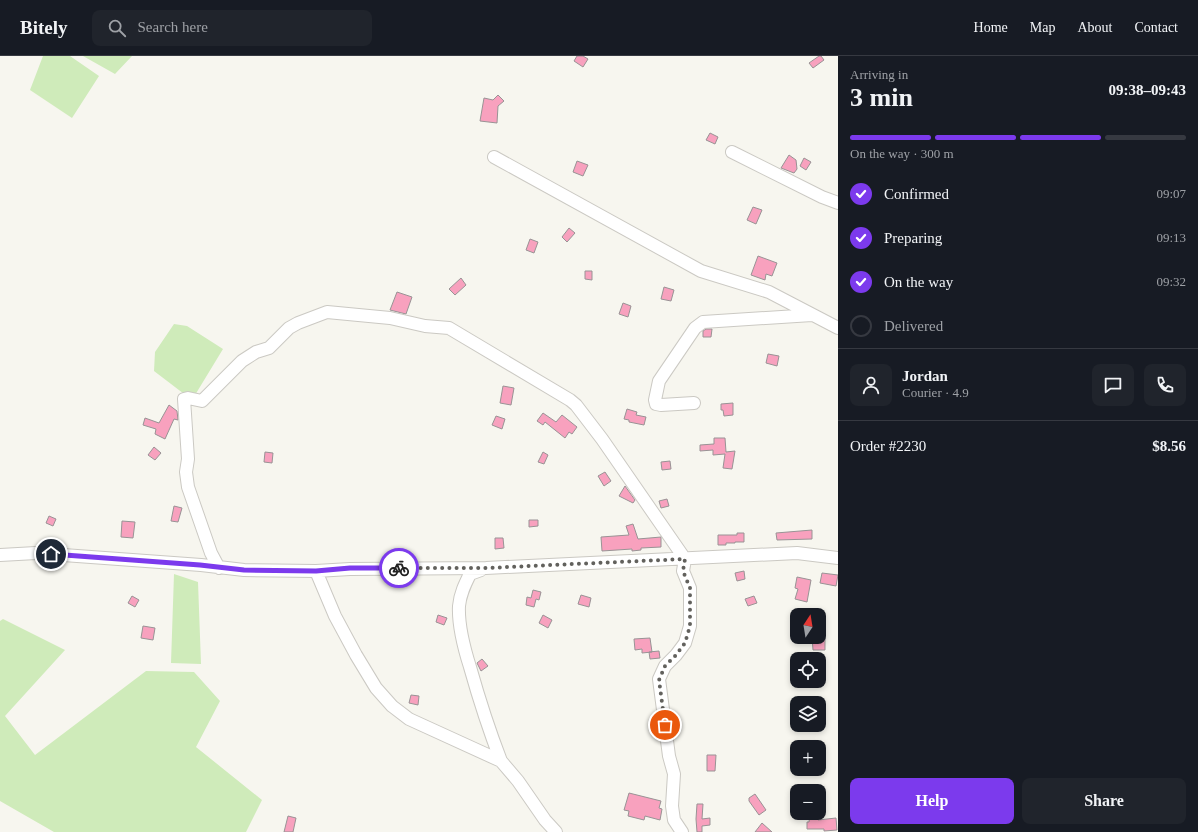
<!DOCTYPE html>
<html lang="en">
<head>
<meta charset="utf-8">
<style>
	:root { --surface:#171b24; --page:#20242c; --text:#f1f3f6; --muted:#9ea1a6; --line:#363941; --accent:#7c3aed }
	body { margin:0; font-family:Georgia,serif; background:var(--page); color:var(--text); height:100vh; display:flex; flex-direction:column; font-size:15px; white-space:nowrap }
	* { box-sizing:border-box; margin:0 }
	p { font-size:13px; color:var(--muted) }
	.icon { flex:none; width:22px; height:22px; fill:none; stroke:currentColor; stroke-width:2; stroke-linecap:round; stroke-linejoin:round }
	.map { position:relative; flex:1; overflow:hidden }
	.side { display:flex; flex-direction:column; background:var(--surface); width:360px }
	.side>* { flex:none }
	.needle { width:26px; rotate:12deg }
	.buttons { position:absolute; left:790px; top:552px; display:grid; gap:8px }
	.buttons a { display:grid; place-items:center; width:36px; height:36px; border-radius:8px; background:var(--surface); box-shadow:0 2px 6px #0003; font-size:20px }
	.pin { position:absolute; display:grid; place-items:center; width:34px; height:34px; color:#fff; margin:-17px; border:2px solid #fff; border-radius:50%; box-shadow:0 1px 4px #0007 }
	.courier { position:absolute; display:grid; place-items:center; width:40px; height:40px; margin:-20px; border:3px solid #7c3aed; border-radius:50%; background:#fff; color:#222; box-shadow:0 1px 5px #0007 }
	.headline em { font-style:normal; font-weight:600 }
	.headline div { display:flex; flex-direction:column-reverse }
	.headline { display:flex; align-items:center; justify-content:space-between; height:68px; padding:0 12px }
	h1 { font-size:26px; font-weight:600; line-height:30px }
	.bar { display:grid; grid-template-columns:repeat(4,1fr); gap:6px 4px; align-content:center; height:48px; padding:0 12px }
	.bar i { height:5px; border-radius:3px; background:var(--line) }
	.bar .on { background:var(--accent) }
	.bar p { grid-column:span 4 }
	.line { display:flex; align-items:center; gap:10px; padding:0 12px; border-top:1px solid var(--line) }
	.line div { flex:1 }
	.round { display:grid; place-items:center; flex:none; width:42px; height:42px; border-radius:8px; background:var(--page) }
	ol { padding:0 12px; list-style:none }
	li { display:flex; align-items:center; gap:12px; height:44px }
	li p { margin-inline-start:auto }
	li .icon { padding:4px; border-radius:50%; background:var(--accent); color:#fff; stroke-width:4 }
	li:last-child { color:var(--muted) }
	li i { width:22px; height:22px; border:2px solid var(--line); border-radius:50% }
	.action { display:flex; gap:8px; margin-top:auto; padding:8px 12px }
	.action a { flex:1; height:46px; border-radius:8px; background:var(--accent); color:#fff; font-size:16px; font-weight:600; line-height:46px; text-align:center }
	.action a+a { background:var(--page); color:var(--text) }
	header { display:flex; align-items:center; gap:24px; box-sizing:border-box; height:56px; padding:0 20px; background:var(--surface); border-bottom:1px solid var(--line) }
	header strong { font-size:19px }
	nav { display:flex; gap:22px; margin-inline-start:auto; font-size:14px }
	.search { width:280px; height:36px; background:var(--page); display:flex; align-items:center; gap:10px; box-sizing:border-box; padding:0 14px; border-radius:8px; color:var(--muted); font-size:15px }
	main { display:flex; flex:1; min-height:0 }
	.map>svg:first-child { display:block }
</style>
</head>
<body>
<header>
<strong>Bitely</strong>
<div class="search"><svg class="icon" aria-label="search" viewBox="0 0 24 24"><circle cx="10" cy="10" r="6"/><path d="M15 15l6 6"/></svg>Search here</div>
<nav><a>Home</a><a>Map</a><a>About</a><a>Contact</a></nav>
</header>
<main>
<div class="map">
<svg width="838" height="776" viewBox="0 0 838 776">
	<rect width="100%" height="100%" fill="#f7f6ef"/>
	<path fill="#cfebba" d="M43 0H70L99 20 72 62 30 34Z
		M83 0H132L115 18Z
		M174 268 187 270 223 293 192 344 154 315 155 296Z
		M174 518 198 526 201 608 171 607Z
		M3 563 65 594 5 660 35 699 146 615 194 616 220 645 196 691 262 744 246 776H54L0 745V565Z"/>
	<path fill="#f8a1be" stroke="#999395" d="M577 0H583L588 3 583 11 574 5Z
		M819 0H821L824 4 813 12 809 7Z
		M498 39 504 45 498 50 497 67 480 65 484 42 493 44Z
		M710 77 718 81 715 88 706 84Z
		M789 99 796 104 797 113 794 117 781 112Z
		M804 102 811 106 806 114 800 110Z
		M577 105 588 109 583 120 573 116Z
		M753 151 762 154 756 168 747 164Z
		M569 172 575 177 567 186 562 181Z
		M530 183 538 186 534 197 526 194Z
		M758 200 777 207 772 220 766 218 765 224 751 219Z
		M585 215H592V224L585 223Z
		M461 222 466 229 455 239 449 233Z
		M664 231 674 234 671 245 661 243Z
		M397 236 412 241 406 258 390 254Z
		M623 247 631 250 628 261 619 258Z
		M706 273H712L711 281H703V275Z
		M768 298 779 300 777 310 766 307Z
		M503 330 514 332 511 349 500 347Z
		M733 347V359L724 360 723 354H721V348Z
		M169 349 177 355 178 364 174 363 165 383 155 378 156 373 143 369 145 362 159 367Z
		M627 353 637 356 636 359 646 361 644 369 629 366V364L624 363Z
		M543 357 556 366 562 359 577 371 572 378 569 376 565 382 545 366 543 369 537 365Z
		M496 360 505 363 502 373 492 369Z
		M714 382H725L726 396 735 395 732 413 723 412 725 398 713 399V394L700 395V389L714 388Z
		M154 391 161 397 155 404 148 399Z
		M265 396 273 397 272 407 264 406Z
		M543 396 548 399 544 408 538 406Z
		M670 405 671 413 662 414 661 406Z
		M605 416 611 425 604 430 598 420Z
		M625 430 635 444 633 447 619 440Z
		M667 443 669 450 661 452 659 445Z
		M174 450 182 452 178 466 171 465Z
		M49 460 56 463 53 470 46 467Z
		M529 464H538V470L529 471Z
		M122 465 135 466 133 482 121 481Z
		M633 468 638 483 661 481V491L641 492V494L632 495V493L602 495 601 481 629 479 626 470Z
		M812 474V483L777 484 776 477Z
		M737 477H744V486H735V487H726V489H718V479H737Z
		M495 482H503L504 492 495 493Z
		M744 515 745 523 737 525 735 517Z
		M822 517 838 519 836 530 820 527Z
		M797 521 811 524 807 546 795 543 798 533 795 532Z
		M533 534 541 536 539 544 536 543 534 551 526 549 527 541 531 542Z
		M581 539 591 542 589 551 578 548Z
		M132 540 139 544 135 551 128 547Z
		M754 540 757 547 748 550 745 543Z
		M438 559 447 562 444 569 436 566Z
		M543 559 552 564 548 572 539 567Z
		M143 570 155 572 153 584 141 582Z
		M812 581H825V594H813Z
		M650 582 652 596 642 597V593L635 594 634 583Z
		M659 595 660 602 650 603 649 596Z
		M482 603 488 610 481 615 477 607Z
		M411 639 419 640 418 649 409 647Z
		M707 699H716L715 715H707Z
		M629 737 661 745 659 752 662 753 660 764 645 760 644 764 628 760 629 755 624 754Z
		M755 738 766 754 759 759 749 745V742Z
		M697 748H703L702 763 710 762V769L702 770V776H697L696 763Z
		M810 757H818V764L836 762 837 774 824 775V773H807V766H809Z
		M288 760 296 762 293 776H284Z
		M762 767 772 776H755Z"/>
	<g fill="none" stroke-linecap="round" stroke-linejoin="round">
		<defs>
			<path id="minor" d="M732 96 822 141 838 147
				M494 101 701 215 769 236 838 272
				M694 347 661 349 656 348 655 344 659 325 695 272 703 266 812 259
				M0 499 36 497 201 509 244 514 316 515 350 513 486 512 797 497 838 502
				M219 512 211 497 188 431 186 416 188 403 184 343 188 342 202 345 242 305 256 296 269 292 289 272 298 267 327 256 390 262 425 270 449 272 570 344 576 349 602 383 685 503 683 515 690 532V570L685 587 676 599 665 610 659 623 669 700 674 718 672 750 674 764 682 776
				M481 514 470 518C465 528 460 538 459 550 458 570 464 592 470 611 479 643 489 674 501 705
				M316 515 335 560 356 599 376 632 392 650 409 663 501 705 518 725 545 764 556 776"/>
		</defs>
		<use href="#minor" stroke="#cbc9c3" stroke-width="14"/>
		<use href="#minor" stroke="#fff" stroke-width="12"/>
	</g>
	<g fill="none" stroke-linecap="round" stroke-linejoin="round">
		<path stroke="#62615d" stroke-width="4" stroke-dasharray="0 7.2" d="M399 512H486L685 503 683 515 690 532V570L685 587 676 599 665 610 659 624 665 669"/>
		<path stroke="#7c3aed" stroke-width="5" d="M51 498 200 509 244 514 316 515 350 512H399"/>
	</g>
</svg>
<div class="buttons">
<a><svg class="needle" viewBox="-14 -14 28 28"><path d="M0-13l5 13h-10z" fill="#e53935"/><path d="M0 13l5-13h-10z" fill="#9ea1a6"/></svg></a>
<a><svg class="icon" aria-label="locate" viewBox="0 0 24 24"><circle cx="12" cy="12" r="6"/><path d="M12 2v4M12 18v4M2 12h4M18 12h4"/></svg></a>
<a><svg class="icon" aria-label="layers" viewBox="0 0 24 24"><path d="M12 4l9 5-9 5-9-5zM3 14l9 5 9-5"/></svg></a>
<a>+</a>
<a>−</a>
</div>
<div class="pin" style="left:665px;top:669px;background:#ea580c"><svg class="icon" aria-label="bag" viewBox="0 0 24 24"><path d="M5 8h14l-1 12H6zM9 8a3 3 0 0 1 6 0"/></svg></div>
<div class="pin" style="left:51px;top:498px;background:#1f2937"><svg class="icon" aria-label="home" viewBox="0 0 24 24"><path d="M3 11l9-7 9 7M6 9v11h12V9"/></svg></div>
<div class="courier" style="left:399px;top:512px"><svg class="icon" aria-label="bike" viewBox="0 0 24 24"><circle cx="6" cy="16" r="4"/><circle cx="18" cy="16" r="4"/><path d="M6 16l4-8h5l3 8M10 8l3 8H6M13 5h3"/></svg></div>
</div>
<section class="side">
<div class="headline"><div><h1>3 min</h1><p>Arriving in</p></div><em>09:38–09:43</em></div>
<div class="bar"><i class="on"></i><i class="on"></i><i class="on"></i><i></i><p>On the way · 300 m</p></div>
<ol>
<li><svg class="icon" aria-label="check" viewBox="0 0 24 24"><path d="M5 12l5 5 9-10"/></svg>Confirmed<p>09:07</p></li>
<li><svg class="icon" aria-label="check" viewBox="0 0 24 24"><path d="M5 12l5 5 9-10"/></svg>Preparing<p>09:13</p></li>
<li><svg class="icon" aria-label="check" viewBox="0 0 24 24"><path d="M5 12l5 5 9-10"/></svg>On the way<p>09:32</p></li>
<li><i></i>Delivered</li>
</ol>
<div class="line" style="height:72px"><a class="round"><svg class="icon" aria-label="person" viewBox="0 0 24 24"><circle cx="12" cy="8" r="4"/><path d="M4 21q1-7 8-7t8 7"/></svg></a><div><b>Jordan</b><p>Courier · 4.9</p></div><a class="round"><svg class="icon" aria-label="chat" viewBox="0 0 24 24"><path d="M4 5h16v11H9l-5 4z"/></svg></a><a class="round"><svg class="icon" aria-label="phone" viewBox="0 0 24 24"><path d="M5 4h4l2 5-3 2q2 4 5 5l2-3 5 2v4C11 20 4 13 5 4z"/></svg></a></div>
<div class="line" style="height:52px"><div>Order #2230</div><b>$8.56</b></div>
<div class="action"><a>Help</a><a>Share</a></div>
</section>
</main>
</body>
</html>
